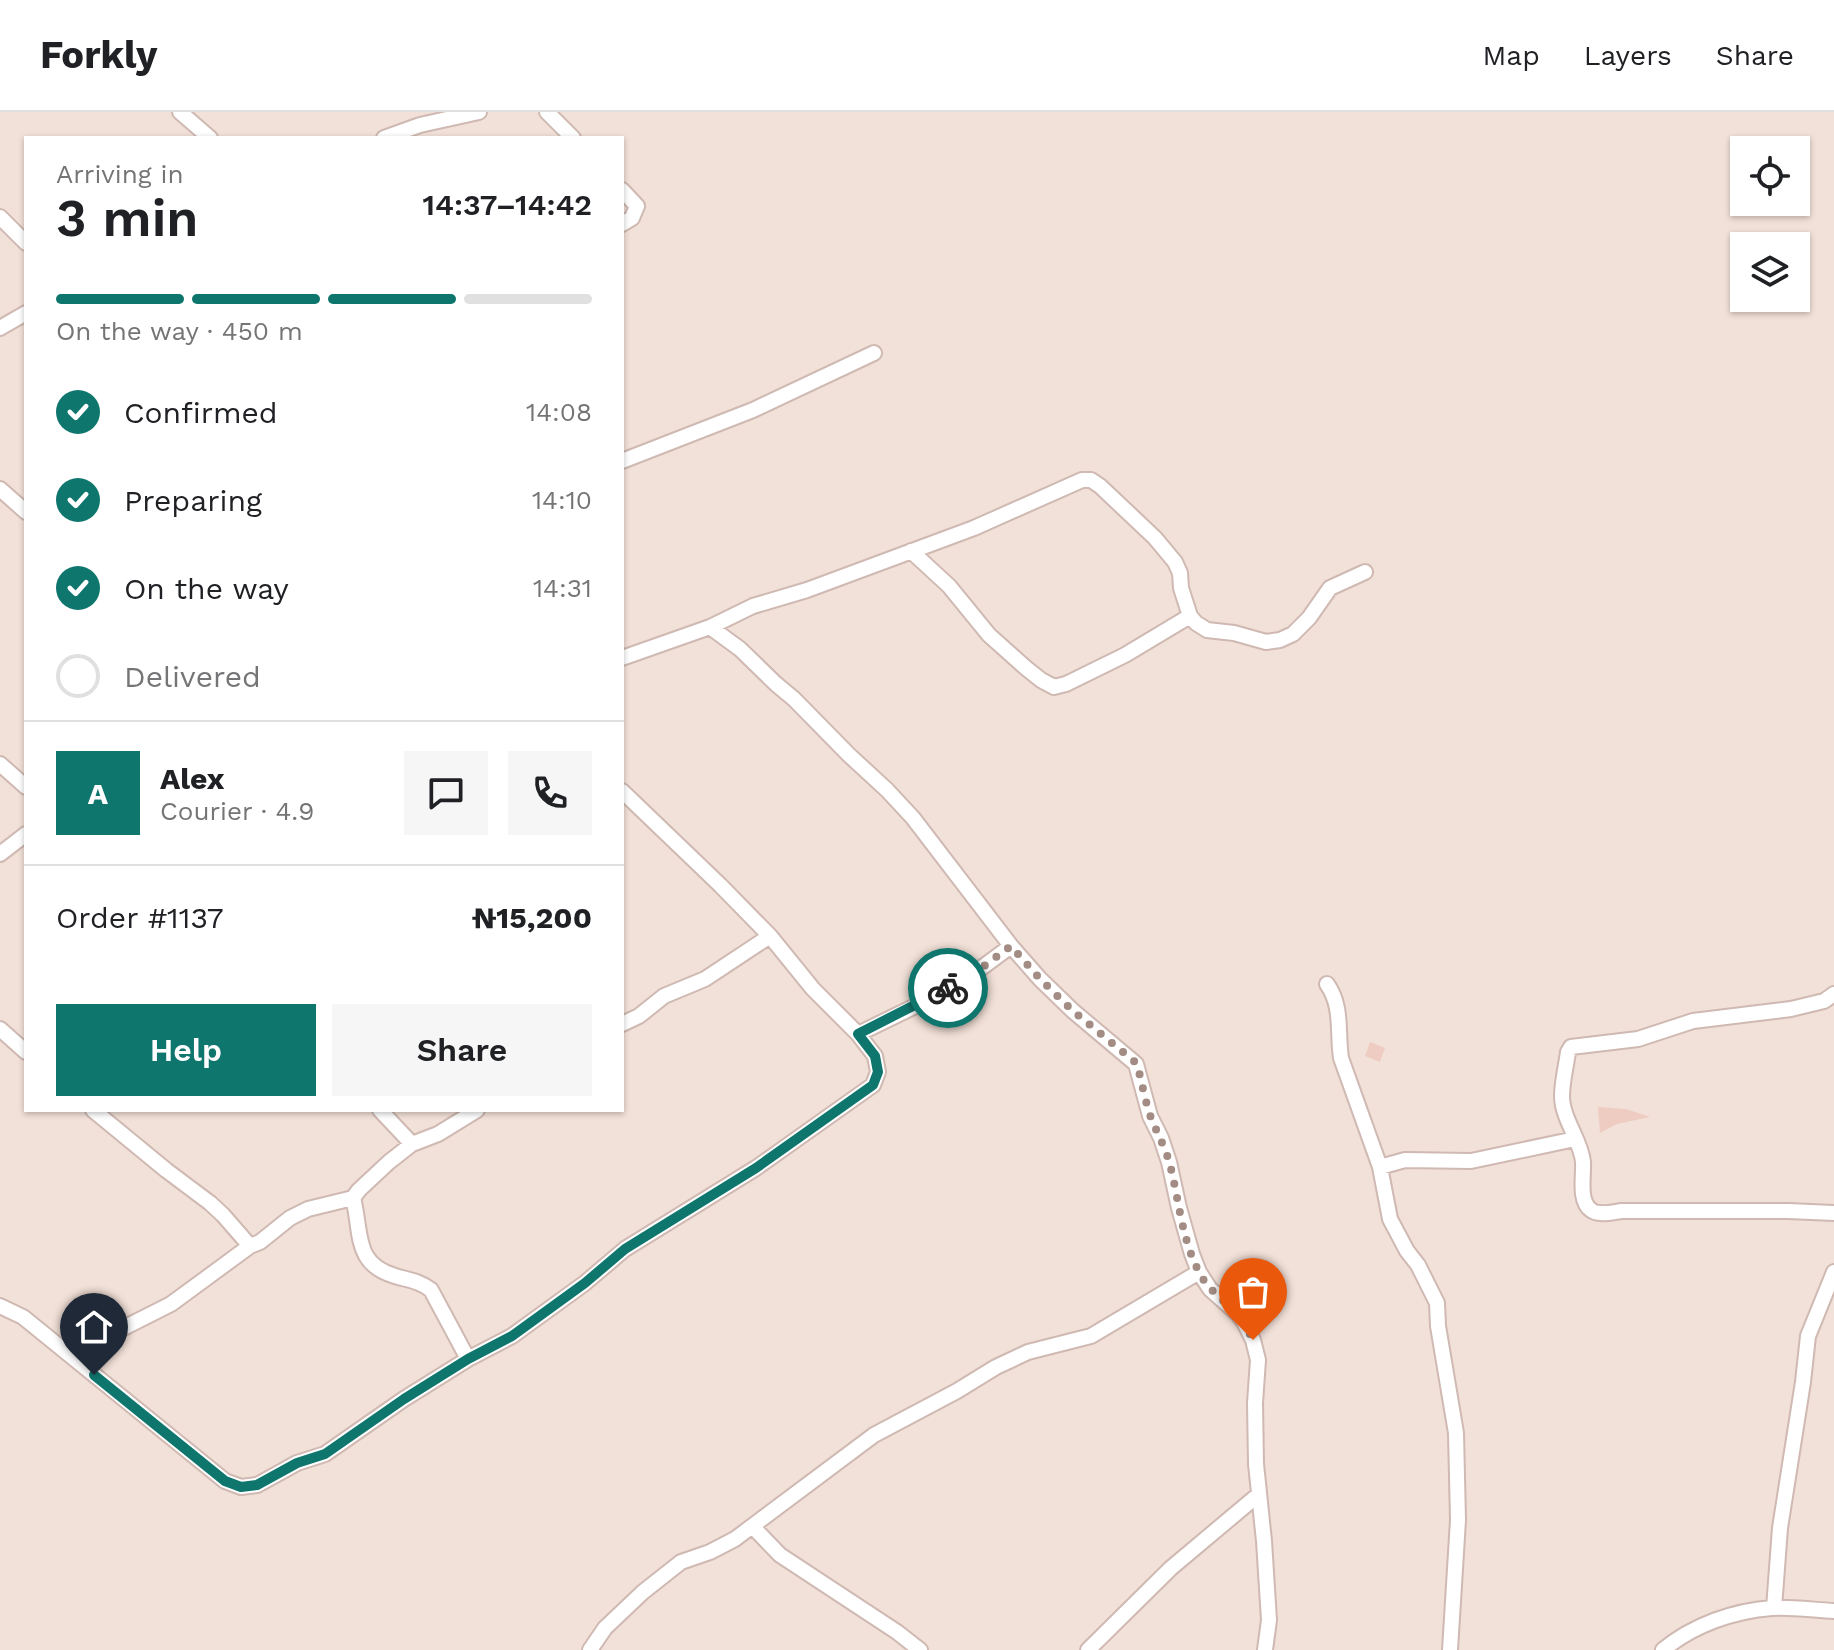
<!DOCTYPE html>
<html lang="en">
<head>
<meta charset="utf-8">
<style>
	:root { --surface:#fff; --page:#f6f6f6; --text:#202124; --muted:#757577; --line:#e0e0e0; --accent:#0f766e }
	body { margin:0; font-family:"Work Sans",sans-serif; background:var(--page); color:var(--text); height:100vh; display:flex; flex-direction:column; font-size:30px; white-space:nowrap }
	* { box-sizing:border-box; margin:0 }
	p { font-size:26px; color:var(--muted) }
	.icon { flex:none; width:44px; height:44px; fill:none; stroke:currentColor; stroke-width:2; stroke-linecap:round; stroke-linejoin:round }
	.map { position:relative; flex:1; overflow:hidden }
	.details { position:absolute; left:24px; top:24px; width:600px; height:976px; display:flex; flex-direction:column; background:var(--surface); border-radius:0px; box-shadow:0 2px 6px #0004 }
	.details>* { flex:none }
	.controls { position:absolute; left:1730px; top:24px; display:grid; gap:16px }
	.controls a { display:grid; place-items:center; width:80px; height:80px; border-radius:0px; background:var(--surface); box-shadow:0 2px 6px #0004; font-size:40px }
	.pin { position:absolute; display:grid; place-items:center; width:68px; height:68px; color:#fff; margin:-82px -34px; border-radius:50% 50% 50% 0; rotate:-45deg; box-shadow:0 0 8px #0007 }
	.pin .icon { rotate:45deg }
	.courier { position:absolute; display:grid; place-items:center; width:80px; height:80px; margin:-40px; border:6px solid #0f766e; border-radius:50%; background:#fff; color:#222; box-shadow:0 2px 10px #0007 }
	.overview em { font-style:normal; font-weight:600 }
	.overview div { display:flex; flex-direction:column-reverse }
	.overview { display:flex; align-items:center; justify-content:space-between; height:136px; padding:0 32px }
	h1 { font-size:52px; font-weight:600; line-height:60px }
	.bar { display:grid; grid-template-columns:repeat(4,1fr); gap:12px 8px; align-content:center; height:96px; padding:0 32px }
	.bar i { height:10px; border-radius:6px; background:var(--line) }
	.bar .selected { background:var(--accent) }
	.bar p { grid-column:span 4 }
	.line { display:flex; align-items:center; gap:20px; padding:0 32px; border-top:2px solid var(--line) }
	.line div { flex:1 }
	.round { display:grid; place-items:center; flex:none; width:84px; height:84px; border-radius:0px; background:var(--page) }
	ol { padding:0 32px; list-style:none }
	li { display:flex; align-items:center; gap:24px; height:88px }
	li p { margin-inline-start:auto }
	li .icon { padding:8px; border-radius:50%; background:var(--accent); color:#fff; stroke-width:4 }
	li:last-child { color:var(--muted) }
	li i { width:44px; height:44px; border:4px solid var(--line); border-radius:50% }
	.cta { display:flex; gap:16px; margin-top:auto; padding:16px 32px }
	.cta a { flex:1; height:92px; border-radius:0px; background:var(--accent); color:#fff; font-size:32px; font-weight:600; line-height:92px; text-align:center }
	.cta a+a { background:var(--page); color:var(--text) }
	header { display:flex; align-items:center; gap:48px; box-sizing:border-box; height:112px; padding:0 40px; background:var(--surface); border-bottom:2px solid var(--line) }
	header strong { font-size:38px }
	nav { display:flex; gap:44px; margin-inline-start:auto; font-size:28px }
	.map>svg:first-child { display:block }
</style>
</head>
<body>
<header>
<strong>Forkly</strong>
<nav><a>Map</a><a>Layers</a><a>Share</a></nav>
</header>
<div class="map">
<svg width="1834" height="1538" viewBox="0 0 1834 1538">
	<rect width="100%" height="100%" fill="#fbf1e9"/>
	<path fill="#f2e1d8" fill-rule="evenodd" d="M0 0H1834V1538H0ZM26 26H622V998H26ZM1744 38H1796V90H1744ZM1744 134H1796V186H1744Z"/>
	<path fill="#efccc2" d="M1370 930 1385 936 1380 950 1365 944Z
		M1598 995 1626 997 1650 1005 1617 1012 1600 1021Z"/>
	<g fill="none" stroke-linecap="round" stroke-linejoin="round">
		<defs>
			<path id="street" d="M180 0 210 26
				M547 0 573 26
				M384 26 420 13 479 0
				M622 78 637 94 632 106 622 112
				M0 105 26 131
				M0 216 26 201
				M622 349 753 298 874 241
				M0 377 26 400
				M911 439 949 474 989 523 1026 556 1041 568 1054 575 1066 572 1125 543 1190 504
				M710 515 740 537 776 572 794 587 849 643 887 678 913 706 1011 834 1040 867 1073 899 1136 952 1150 1004 1161 1026 1169 1050 1179 1096 1192 1142 1199 1160 1210 1177 1238 1202 1244 1210 1253 1228 1258 1248 1255 1291 1256 1352 1264 1429 1269 1508 1265 1538
				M622 546 710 515 753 494 807 478 974 416 1082 368H1091L1100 374 1155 426 1175 450 1180 461 1181 476 1190 504 1196 511 1207 518 1234 521 1266 530 1280 528 1293 522 1309 506 1330 476 1365 460
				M0 652 26 675
				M0 742 26 722
				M1327 872C1343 895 1337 920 1341 946L1380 1055 1390 1107 1407 1139 1418 1153 1437 1191 1438 1214 1456 1321 1458 1408 1450 1538
				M1834 882 1824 889 1791 897 1693 909 1638 927 1571 935 1568 940C1566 955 1562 970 1562 984 1562 1007 1581 1028 1583 1050 1584 1063 1578 1089 1591 1098 1598 1104 1613 1100 1622 1099H1788L1834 1101
				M622 912 639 904 664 884 705 867 770 824
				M0 917 26 940
				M858 922 938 883 980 857 1011 834
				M93 998 166 1058 210 1091 223 1103 250 1134
				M380 998 412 1032
				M1380 1055 1405 1048 1471 1049 1575 1027
				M353 1086C362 1120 353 1152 395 1164 408 1168 420 1169 431 1178L468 1247
				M0 1194 23 1205 225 1369 241 1375 257 1373 297 1351 325 1342 404 1287 468 1247 512 1224 585 1171 625 1137 756 1056 873 973 878 960 875 944 858 922 813 877 770 824 720 773 622 679
				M70 1243 171 1192 250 1134 260 1130 290 1106 308 1097 353 1086 359 1078 389 1050 412 1032 438 1022 477 998
				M753 1415 780 1443 897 1520 920 1538
				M1774 1496 1780 1416 1803 1270 1808 1224 1834 1160
				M590 1538 605 1516 643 1480 681 1450 710 1440 735 1427 874 1323 957 1279 996 1255 1028 1240 1091 1224 1199 1160
				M1088 1538 1171 1456 1258 1383
				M1663 1538C1693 1513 1733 1499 1772 1496 1792 1495 1814 1498 1834 1499"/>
		</defs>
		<use href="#street" stroke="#cfb9b2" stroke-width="18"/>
		<use href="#street" stroke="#fff" stroke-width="14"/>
	</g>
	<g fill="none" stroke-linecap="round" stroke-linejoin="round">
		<path stroke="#a38c84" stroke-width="8" stroke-dasharray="0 14.4" d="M948 876 980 857 1011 834 1040 867 1073 899 1134 949 1138 956C1142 971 1145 988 1150 1003 1156 1019 1164 1033 1169 1049 1179 1086 1181 1127 1200 1162 1209 1179 1224 1188 1237 1201 1245 1209 1248 1219 1253 1228"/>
		<path stroke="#0f766e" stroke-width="10" d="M94 1263 225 1369 241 1375 257 1373 297 1351 325 1342 404 1287 468 1247 512 1224 585 1171 625 1137 756 1056 873 973 878 960 875 944 858 922 948 876"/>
	</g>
</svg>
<div class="controls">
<a><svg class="icon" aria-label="locate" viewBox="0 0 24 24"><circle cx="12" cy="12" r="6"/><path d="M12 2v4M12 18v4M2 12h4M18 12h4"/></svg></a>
<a><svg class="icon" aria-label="layers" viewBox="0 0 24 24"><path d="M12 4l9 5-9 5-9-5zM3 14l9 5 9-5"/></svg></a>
</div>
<div class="pin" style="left:1253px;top:1228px;background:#ea580c"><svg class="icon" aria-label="bag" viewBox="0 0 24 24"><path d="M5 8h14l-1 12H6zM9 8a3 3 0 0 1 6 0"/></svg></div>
<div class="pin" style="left:94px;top:1263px;background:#1f2937"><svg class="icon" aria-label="home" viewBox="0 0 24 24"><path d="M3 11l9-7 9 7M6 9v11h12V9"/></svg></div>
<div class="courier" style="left:948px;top:876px"><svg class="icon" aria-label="bike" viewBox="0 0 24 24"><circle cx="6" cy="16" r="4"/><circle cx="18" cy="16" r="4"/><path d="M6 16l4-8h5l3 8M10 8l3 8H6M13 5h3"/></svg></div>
<section class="details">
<div class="overview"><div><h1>3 min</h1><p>Arriving in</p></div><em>14:37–14:42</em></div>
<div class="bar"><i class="selected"></i><i class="selected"></i><i class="selected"></i><i></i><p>On the way · 450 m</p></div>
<ol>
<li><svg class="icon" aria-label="check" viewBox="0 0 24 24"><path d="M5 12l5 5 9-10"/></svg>Confirmed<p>14:08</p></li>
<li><svg class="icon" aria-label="check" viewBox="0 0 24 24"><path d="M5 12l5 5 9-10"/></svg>Preparing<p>14:10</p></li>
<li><svg class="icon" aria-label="check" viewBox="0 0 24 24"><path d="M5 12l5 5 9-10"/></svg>On the way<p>14:31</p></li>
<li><i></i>Delivered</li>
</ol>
<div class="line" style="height:144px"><b class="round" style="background:var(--accent);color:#fff">A</b><div><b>Alex</b><p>Courier · 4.9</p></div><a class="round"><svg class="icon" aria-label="chat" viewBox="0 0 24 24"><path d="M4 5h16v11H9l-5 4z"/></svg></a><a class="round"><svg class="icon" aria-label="phone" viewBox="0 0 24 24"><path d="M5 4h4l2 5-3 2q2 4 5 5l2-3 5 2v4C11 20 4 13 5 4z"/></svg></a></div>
<div class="line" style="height:104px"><div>Order #1137</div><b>₦15,200</b></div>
<div class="cta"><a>Help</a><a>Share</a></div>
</section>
</div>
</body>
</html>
